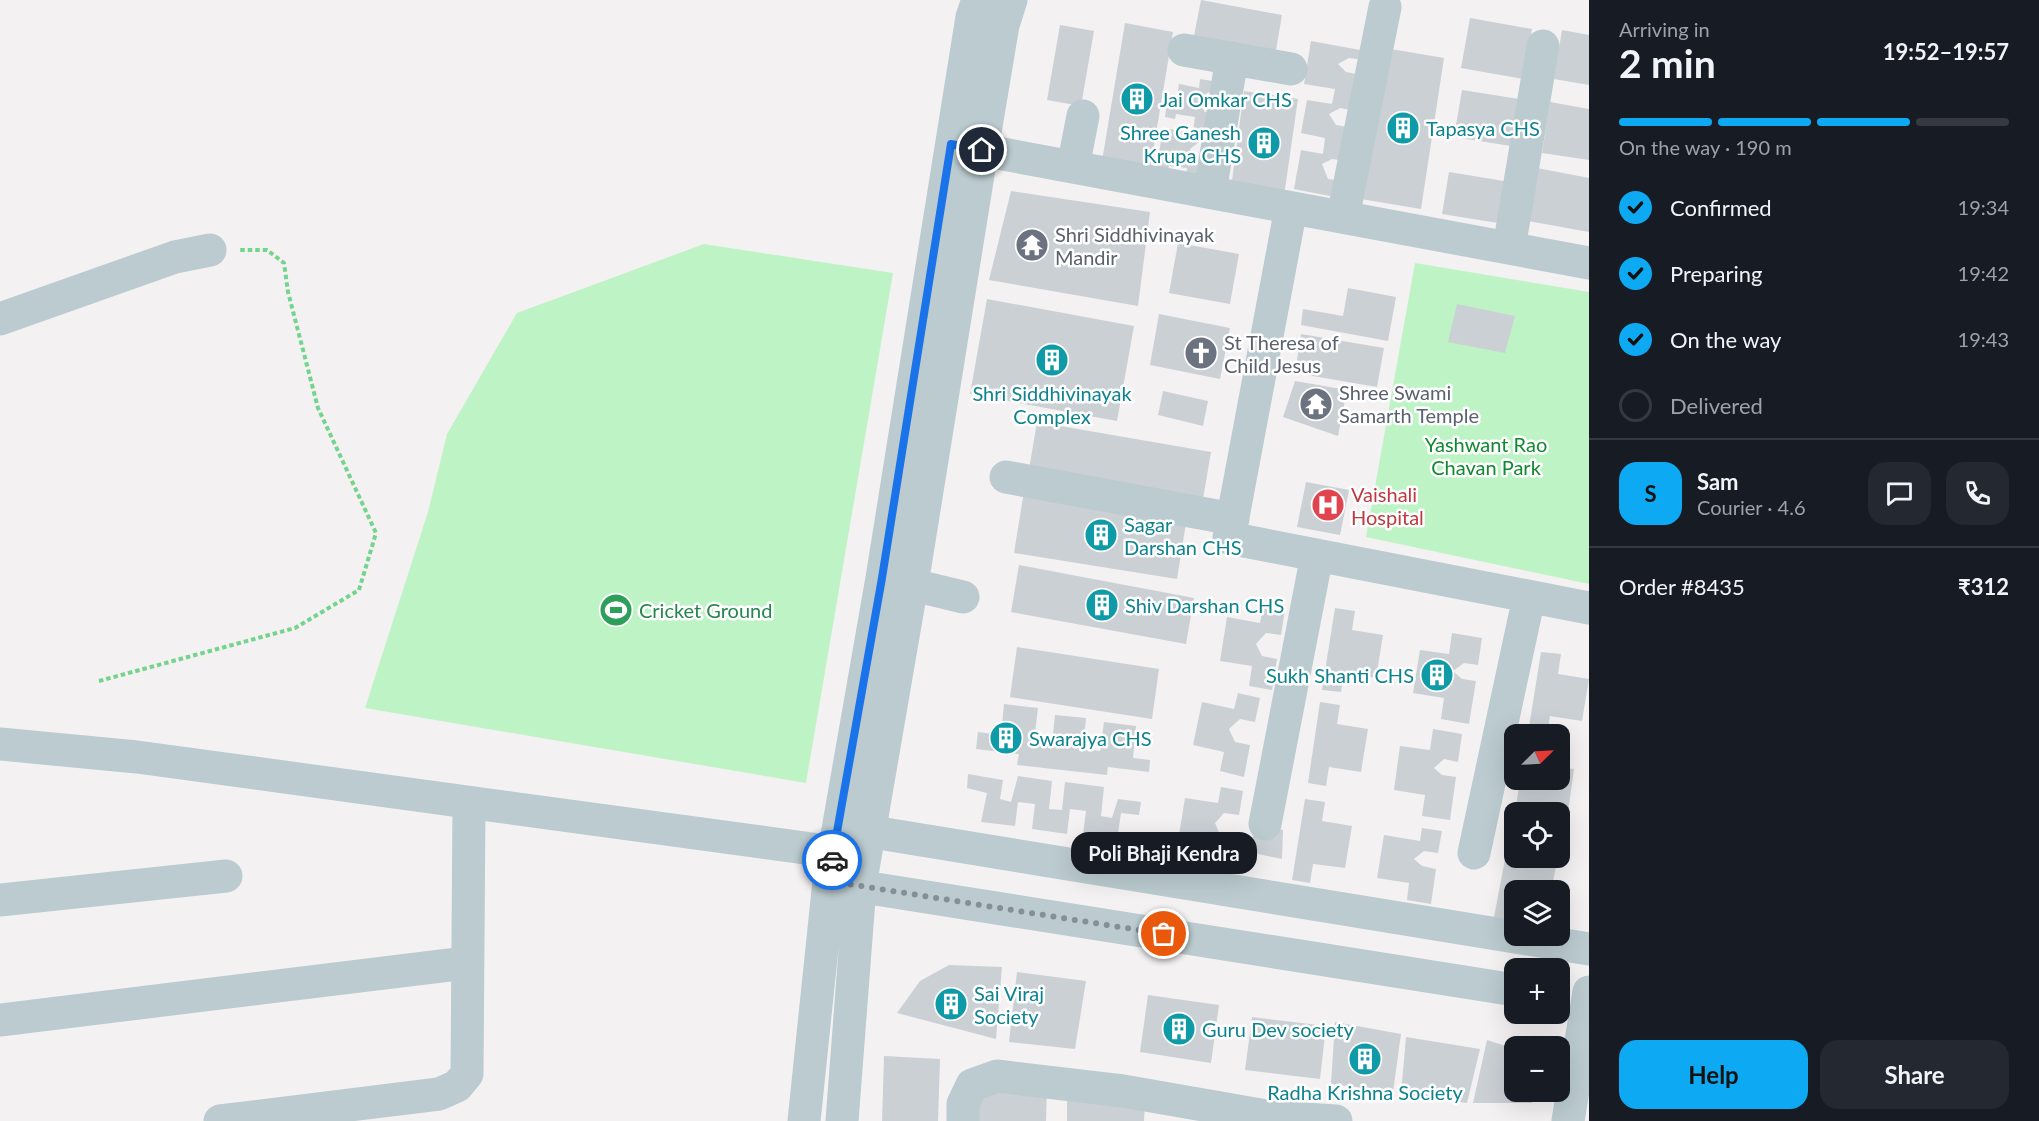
<!DOCTYPE html>
<html lang="en">
<head>
<meta charset="utf-8">
<style>
	:root { --surface:#171b24; --page:#242831; --text:#f1f3f6; --muted:#9ea1a6; --line:#363941; --accent:#0da9f2 }
	body { margin:0; font-family:Lato,sans-serif; background:var(--page); color:var(--text); height:100vh; display:flex; flex-direction:column; font-size:22px; white-space:nowrap }
	* { box-sizing:border-box; margin:0 }
	p { font-size:20px; color:var(--muted) }
	.icon { flex:none; width:33px; height:33px; fill:none; stroke:currentColor; stroke-width:2; stroke-linecap:round; stroke-linejoin:round }
	.map { position:relative; flex:1; overflow:hidden }
	.details { display:flex; flex-direction:column; background:var(--surface); width:450px }
	.details>* { flex:none }
	.needle { width:39px; rotate:66deg }
	.buttons { position:absolute; left:1504px; top:724px; display:grid; gap:12px }
	.buttons a { display:grid; place-items:center; width:66px; height:66px; border-radius:12px; background:var(--surface); box-shadow:0 6px 24px #0002; font-size:30px }
	.pin { position:absolute; display:grid; place-items:center; width:51px; height:51px; color:#fff; margin:-26px; border:3px solid #fff; border-radius:50%; box-shadow:0 2px 6px #0007 }
	.courier { position:absolute; display:grid; place-items:center; width:60px; height:60px; margin:-30px; border:4px solid #1a73e8; border-radius:50%; background:#fff; color:#222; box-shadow:0 2px 8px #0007 }
	.bubble { position:absolute; height:42px; border-radius:18px; background:var(--surface); box-shadow:0 6px 24px #0002; font-size:20px; font-weight:700; line-height:42px; text-align:center }
	.overview em { font-style:normal; font-weight:700 }
	.overview div { display:flex; flex-direction:column-reverse }
	.overview { display:flex; align-items:center; justify-content:space-between; height:102px; padding:0 30px }
	h1 { font-size:39px; font-weight:700; line-height:45px }
	.bar { display:grid; grid-template-columns:repeat(4,1fr); gap:9px 6px; align-content:center; height:72px; padding:0 30px }
	.bar i { height:8px; border-radius:4px; background:var(--line) }
	.bar .on { background:var(--accent) }
	.bar p { grid-column:span 4 }
	.line { display:flex; align-items:center; gap:15px; padding:0 30px; border-top:2px solid var(--line) }
	.line div { flex:1 }
	.round { display:grid; place-items:center; flex:none; width:63px; height:63px; border-radius:18px; background:var(--page) }
	ol { padding:0 30px; list-style:none }
	li { display:flex; align-items:center; gap:18px; height:66px }
	li p { margin-inline-start:auto }
	li .icon { padding:6px; border-radius:50%; background:var(--accent); color:#111; stroke-width:4 }
	li:last-child { color:var(--muted) }
	li i { width:33px; height:33px; border:3px solid var(--line); border-radius:50% }
	.cta { display:flex; gap:12px; margin-top:auto; padding:12px 30px }
	.cta a { flex:1; height:69px; border-radius:18px; background:var(--accent); color:#111; font-size:24px; font-weight:700; line-height:69px; text-align:center }
	.cta a+a { background:var(--page); color:var(--text) }
	main { display:flex; flex:1; min-height:0 }
	.map>svg:first-child { display:block }
</style>
</head>
<body>
<main>
<div class="map">
<svg width="1589" height="1121" viewBox="0 0 1589 1121">
	<rect width="100%" height="100%" fill="#f4f1f2"/>
	<path fill="#bef3c5" d="M704 244 893 273 806 783 365 708 428 512 447 434 517 313Z
		M1415 263 1589 292V584L1366 537Z"/>
	<path fill="#cbd0d4" d="M1201 0 1282 15 1275 56 1193 41Z
		M1470 18 1532 29 1523 79 1461 68Z
		M1125 23 1173 32 1149 175 1101 167Z
		M1060 25 1094 31 1081 106 1047 100Z
		M1562 30 1589 35V85L1554 79Z
		M1311 41 1366 51 1364 60 1349 58 1338 64 1346 72 1362 75 1356 111 1340 108 1329 114 1336 125 1353 128 1347 161 1332 159 1322 164 1328 179 1344 181 1340 198 1294 189 1301 150 1323 154 1325 138 1301 133 1307 100 1332 104 1335 89 1304 84Z
		M1385 48 1444 58 1421 209 1361 199Z
		M1200 79 1225 83 1223 94 1209 92 1197 100 1205 112 1220 114 1215 145 1199 142 1190 149 1195 164 1212 166 1210 181 1186 178 1187 168 1169 166 1167 174 1156 173 1163 128 1193 133 1195 117 1176 114 1175 119 1165 117 1167 103 1176 104 1179 84 1199 88Z
		M1462 90 1519 99 1511 146 1454 137Z
		M1244 91 1298 99 1284 196 1231 188Z
		M1550 102 1589 109V160L1542 153Z
		M1537 168 1589 178V232L1528 221Z
		M1449 172 1510 182 1504 224 1442 214Z
		M1011 191 1150 212 1138 306 989 280Z
		M1178 243 1239 254 1230 304 1169 293Z
		M1348 288 1396 297 1388 341 1301 325 1303 309 1343 316Z
		M987 299 1134 326 1117 421 970 394Z
		M1457 304 1515 316 1505 353 1448 342Z
		M1159 314 1230 328 1220 379 1150 365Z
		M1301 334 1384 348 1377 387 1295 373Z
		M1295 381 1347 390 1338 436 1283 417Z
		M1163 391 1208 401 1203 426 1158 415Z
		M1037 422 1211 452 1202 505 1028 475Z
		M1306 482 1349 490 1340 535 1297 527Z
		M1024 491 1187 517 1177 579 1014 553Z
		M1019 565 1194 598 1186 644 1011 612Z
		M1263 606 1285 610 1281 635 1266 633 1256 644 1262 656 1277 659 1272 690 1249 686 1252 666 1220 661 1227 617 1260 623Z
		M1335 608 1355 611 1352 630 1383 635 1376 678 1344 673 1341 692 1322 690Z
		M1452 633 1482 638 1478 665 1464 663 1453 671 1462 679 1476 681 1469 724 1441 719 1444 698 1413 693 1420 650 1449 654Z
		M1017 647 1159 669 1152 719 1010 697Z
		M1541 652 1561 654 1558 674 1589 679 1582 721 1550 716 1547 735 1528 733Z
		M1238 693 1260 698 1255 722 1240 719 1229 729 1235 742 1250 745 1244 777 1220 771 1224 752 1193 745 1202 702 1234 709Z
		M1320 702 1340 705 1337 724 1368 729 1361 772 1329 767 1326 786 1308 783Z
		M1004 704 1038 708 1034 741 1052 743 1055 715 1086 718 1083 749 1100 751 1104 722 1136 726 1133 758 1150 760 1149 772 1108 767 1107 775 1017 765 1019 754 976 749 978 732 1001 735Z
		M1433 729 1462 734 1458 762 1444 759 1434 768 1442 775 1456 777 1450 820 1422 816 1425 795 1394 790 1400 746 1430 750Z
		M1560 767 1574 769 1568 812 1535 806 1534 813H1515L1520 780H1560Z
		M968 774 1003 780 1000 799 1011 802 1018 776 1052 781 1049 809 1062 810 1065 782 1104 787 1101 816 1112 818 1118 799 1141 802 1139 815 1121 813 1117 840 1083 835 1086 811 1070 809 1067 834 1032 829 1035 804 1018 802 1015 826 981 822 987 793 967 788Z
		M1221 787 1243 791 1239 815 1224 813 1215 823 1221 837 1235 839 1231 870 1207 866 1210 846 1178 841 1185 798 1218 803Z
		M1305 799 1325 802 1322 821 1352 826 1345 868 1313 864 1310 883 1292 880Z
		M1256 826 1283 830 1282 859 1249 852Z
		M1422 828 1442 831 1438 853 1424 851 1414 859 1422 866 1436 869 1431 904 1407 900 1409 883 1377 878 1384 835 1420 841Z
		M1509 838 1515 840V858H1526V861L1556 867 1551 891H1515L1513 921 1494 917Z
		M949 965 1002 967 996 1039 897 1013 920 981Z
		M1017 972 1086 981 1075 1049 1009 1042Z
		M1148 995 1219 1005 1211 1063 1140 1052Z
		M1252 1017 1326 1026 1320 1079 1245 1070Z
		M1335 1022 1401 1034 1393 1092 1331 1084Z
		M1406 1037 1480 1049 1467 1103 1401 1094Z
		M1487 1040 1515 1049V1092H1535L1532 1103H1473Z
		M884 1056 940 1059 938 1121H882Z
		M973 1085 1047 1087 1046 1121H973Z
		M1067 1100 1145 1102 1144 1121H1067Z"/>
	<g fill="none" stroke-linecap="round" stroke-linejoin="round">
		<path stroke="#73d48c" stroke-width="4" stroke-dasharray="4.5 3" stroke-linecap="butt" d="M99 681 295 628 359 590 376 533 318 408 288 292 284 263 267 250H238"/>
		<path stroke="#bbcbcf" stroke-width="33" d="M1184 50 1291 69
			M960 146 1589 263
			M1073 167 1083 116
			M1210 192 1232 58
			M1291 208 1229 538 1589 608
			M1343 217 1385 7
			M1509 248 1543 46
			M0 319 175 257 210 250
			M1006 477 1233 519
			M892 580 963 597
			M0 744 137 757 834 852
			M1265 824 1317 555
			M848 828 1589 949
			M1474 853 1529 597
			M838 883 1515 990
			M0 900 226 876
			M0 1020 466 963
			M220 1121 439 1094 457 1086 467 1074 469 804
			M804 1121 829 881 882 578 972 17 978 0
			M842 1121 860 886 912 584 982 150 1003 25 1011 0
			M963 1121V1104L972 1085 997 1076 1123 1091 1272 1117 1336 1121
			M1568 1121 1589 992"/>
	</g>
	<g fill="none" stroke-linecap="round" stroke-linejoin="round">
		<path stroke="#849093" stroke-width="6" stroke-dasharray="0 10.8" d="M832 860 829 881 1164 934"/>
		<path stroke="#1a73e8" stroke-width="8" d="M832 860 882 578 951 144 982 150"/>
	</g>
	<defs>
		<symbol id="building-disc" viewBox="-11 -11 22 22"><circle r="9.5" fill="#0f9aa8" stroke="#fff"/><path d="M-4-6H4V6H1V3H-1V6H-4ZM-2.5-4.3h1.7v1.8h-1.7ZM.8-4.3h1.7v1.8H.8ZM-2.5-1h1.7V.8h-1.7ZM.8-1h1.7V.8H.8Z" fill="#fff"/></symbol>
		<symbol id="temple-disc" viewBox="-11 -11 22 22"><circle r="9.5" fill="#6b7280" stroke="#fff"/><path d="M0-6L5-2H3V0L6.5 2.5H4V6H1.5V3h-3V6H-4V2.5H-6.5L-3 0V-2H-5Z" fill="#fff"/></symbol>
		<symbol id="church-disc" viewBox="-11 -11 22 22"><circle r="9.5" fill="#6b7280" stroke="#fff"/><path d="M-1.2-6h2.4v3.5h3.3v2.4h-3.3V6h-2.4V-.1h-3.3v-2.4h3.3Z" fill="#fff"/></symbol>
		<symbol id="hospital-disc" viewBox="-11 -11 22 22"><circle r="9.5" fill="#e0444e" stroke="#fff"/><path d="M-5-5h3v3.5h4V-5h3V5h-3V1.5h-4V5h-3Z" fill="#fff"/></symbol>
		<symbol id="stadium-disc" viewBox="-11 -11 22 22"><circle r="9.5" fill="#2e9e5b" stroke="#fff"/><path d="M0-5a6.5 5 0 1 0 0 10a6.5 5 0 1 0 0-10ZM-3.5-1.8h7v3.6h-7Z" fill="#fff"/></symbol>
	</defs>
	<g fill-rule="evenodd">
		<use href="#building-disc" x="1118" y="80" width="38" height="38"/>
		<use href="#building-disc" x="1384" y="109" width="38" height="38"/>
		<use href="#building-disc" x="1245" y="124" width="38" height="38"/>
		<use href="#temple-disc" x="1013" y="226" width="38" height="38"/>
		<use href="#church-disc" x="1182" y="334" width="38" height="38"/>
		<use href="#building-disc" x="1033" y="341" width="38" height="38"/>
		<use href="#temple-disc" x="1297" y="385" width="38" height="38"/>
		<use href="#hospital-disc" x="1309" y="486" width="38" height="38"/>
		<use href="#building-disc" x="1082" y="516" width="38" height="38"/>
		<use href="#building-disc" x="1083" y="586" width="38" height="38"/>
		<use href="#stadium-disc" x="597" y="591" width="38" height="38"/>
		<use href="#building-disc" x="1418" y="656" width="38" height="38"/>
		<use href="#building-disc" x="987" y="719" width="38" height="38"/>
		<use href="#building-disc" x="932" y="985" width="38" height="38"/>
		<use href="#building-disc" x="1160" y="1010" width="38" height="38"/>
		<use href="#building-disc" x="1346" y="1040" width="38" height="38"/>
	</g>
	<g text-anchor="middle" dominant-baseline="central" stroke-width="5" stroke-linejoin="round" paint-order="stroke">
		<g font-size="20" fill="#0d838f" stroke="#fff" text-anchor="start">
			<text x="1160" y="99">Jai Omkar CHS</text>
			<text x="1426" y="128">Tapasya CHS</text>
			<text x="1241" y="132" text-anchor="end">Shree Ganesh<tspan x="1241" dy="23">Krupa CHS</tspan></text>
			<text x="1052" y="393" text-anchor="middle">Shri Siddhivinayak<tspan x="1052" dy="23">Complex</tspan></text>
			<text x="1124" y="524">Sagar<tspan x="1124" dy="23">Darshan CHS</tspan></text>
			<text x="1125" y="605">Shiv Darshan CHS</text>
			<text x="1414" y="675" text-anchor="end">Sukh Shanti CHS</text>
			<text x="1029" y="738">Swarajya CHS</text>
			<text x="974" y="993">Sai Viraj<tspan x="974" dy="23">Society</tspan></text>
			<text x="1202" y="1029">Guru Dev society</text>
			<text x="1365" y="1092" text-anchor="middle">Radha Krishna Society</text>
		</g>
		<g font-size="20" fill="#5b616d" stroke="#fff" text-anchor="start">
			<text x="1055" y="234">Shri Siddhivinayak<tspan x="1055" dy="23">Mandir</tspan></text>
			<text x="1224" y="342">St Theresa of<tspan x="1224" dy="23">Child Jesus</tspan></text>
			<text x="1339" y="392">Shree Swami<tspan x="1339" dy="23">Samarth Temple</tspan></text>
		</g>
		<g font-size="20" fill="#118930" stroke="#fff">
			<text x="1486" y="444">Yashwant Rao<tspan x="1486" dy="23">Chavan Park</tspan></text>
		</g>
		<g font-size="20" fill="#be3a42" stroke="#fff" text-anchor="start">
			<text x="1351" y="494">Vaishali<tspan x="1351" dy="23">Hospital</tspan></text>
		</g>
		<g font-size="20" fill="#27864d" stroke="#fff" text-anchor="start">
			<text x="639" y="610">Cricket Ground</text>
		</g>
	</g>
</svg>
<div class="buttons">
<a><svg class="needle" viewBox="-14 -14 28 28"><path d="M0-13l5 13h-10z" fill="#e53935"/><path d="M0 13l5-13h-10z" fill="#9ea1a6"/></svg></a>
<a><svg class="icon" aria-label="locate" viewBox="0 0 24 24"><circle cx="12" cy="12" r="6"/><path d="M12 2v4M12 18v4M2 12h4M18 12h4"/></svg></a>
<a><svg class="icon" aria-label="layers" viewBox="0 0 24 24"><path d="M12 4l9 5-9 5-9-5zM3 14l9 5 9-5"/></svg></a>
<a>+</a>
<a>−</a>
</div>
<div class="pin" style="left:1164px;top:934px;background:#ea580c"><svg class="icon" aria-label="bag" viewBox="0 0 24 24"><path d="M5 8h14l-1 12H6zM9 8a3 3 0 0 1 6 0"/></svg></div>
<div class="pin" style="left:982px;top:150px;background:#1f2937"><svg class="icon" aria-label="home" viewBox="0 0 24 24"><path d="M3 11l9-7 9 7M6 9v11h12V9"/></svg></div>
<div class="courier" style="left:832px;top:860px"><svg class="icon" aria-label="car" viewBox="0 0 24 24"><path d="M5 17H2v-5l4-1 3-4h7l3 4 3 1v5h-3M9 17h6M6 11h13"/><circle cx="7" cy="17" r="2"/><circle cx="17" cy="17" r="2"/></svg></div>
<div class="bubble" style="left:1071px;top:832px;width:186px">Poli Bhaji Kendra</div>
</div>
<section class="details">
<div class="overview"><div><h1>2 min</h1><p>Arriving in</p></div><em>19:52–19:57</em></div>
<div class="bar"><i class="on"></i><i class="on"></i><i class="on"></i><i></i><p>On the way · 190 m</p></div>
<ol>
<li><svg class="icon" aria-label="check" viewBox="0 0 24 24"><path d="M5 12l5 5 9-10"/></svg>Confirmed<p>19:34</p></li>
<li><svg class="icon" aria-label="check" viewBox="0 0 24 24"><path d="M5 12l5 5 9-10"/></svg>Preparing<p>19:42</p></li>
<li><svg class="icon" aria-label="check" viewBox="0 0 24 24"><path d="M5 12l5 5 9-10"/></svg>On the way<p>19:43</p></li>
<li><i></i>Delivered</li>
</ol>
<div class="line" style="height:108px"><b class="round" style="background:var(--accent);color:#111">S</b><div><b>Sam</b><p>Courier · 4.6</p></div><a class="round"><svg class="icon" aria-label="chat" viewBox="0 0 24 24"><path d="M4 5h16v11H9l-5 4z"/></svg></a><a class="round"><svg class="icon" aria-label="phone" viewBox="0 0 24 24"><path d="M5 4h4l2 5-3 2q2 4 5 5l2-3 5 2v4C11 20 4 13 5 4z"/></svg></a></div>
<div class="line" style="height:78px"><div>Order #8435</div><b>₹312</b></div>
<div class="cta"><a>Help</a><a>Share</a></div>
</section>
</main>
</body>
</html>
